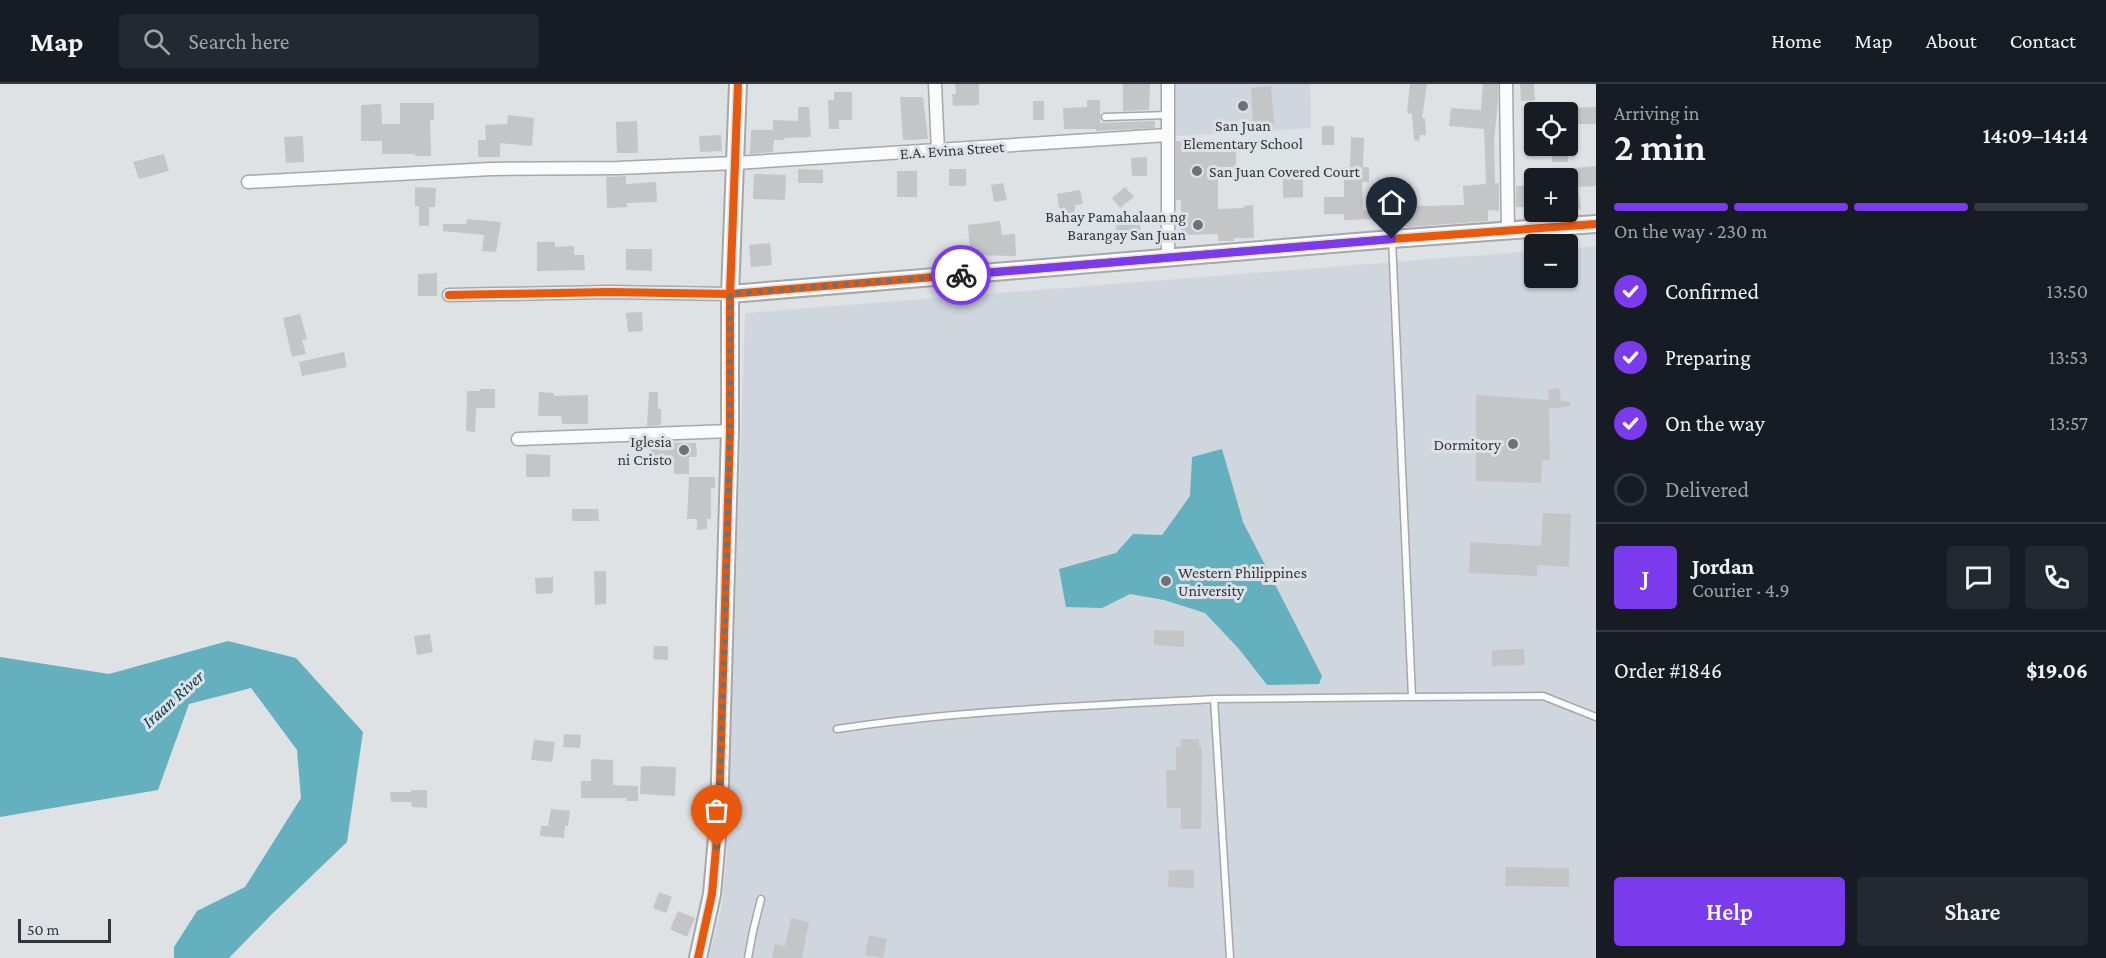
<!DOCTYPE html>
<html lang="en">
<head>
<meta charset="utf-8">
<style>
	:root { --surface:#171b24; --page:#242831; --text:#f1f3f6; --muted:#9ea1a6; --line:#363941; --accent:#7c3aed }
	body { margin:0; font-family:"Crimson Pro",serif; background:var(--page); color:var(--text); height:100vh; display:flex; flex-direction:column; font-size:22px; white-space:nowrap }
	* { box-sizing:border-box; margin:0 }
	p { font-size:20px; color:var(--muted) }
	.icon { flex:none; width:33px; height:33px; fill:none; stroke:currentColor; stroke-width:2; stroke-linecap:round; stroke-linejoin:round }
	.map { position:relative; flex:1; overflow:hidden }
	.side { display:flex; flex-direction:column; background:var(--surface); width:510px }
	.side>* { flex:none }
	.controls { position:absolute; left:1524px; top:18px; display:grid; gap:12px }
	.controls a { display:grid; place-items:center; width:54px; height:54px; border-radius:6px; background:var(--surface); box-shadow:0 2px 4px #0004; font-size:30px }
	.scale { position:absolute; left:18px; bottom:15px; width:93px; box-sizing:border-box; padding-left:6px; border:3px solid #333638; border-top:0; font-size:16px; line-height:21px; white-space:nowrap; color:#333638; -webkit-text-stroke:4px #dce2e8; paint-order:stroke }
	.pin { position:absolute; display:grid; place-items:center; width:51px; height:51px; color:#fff; margin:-62px -26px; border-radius:50% 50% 50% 0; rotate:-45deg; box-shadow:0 0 6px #0007 }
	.pin .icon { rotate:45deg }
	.courier { position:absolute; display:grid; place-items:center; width:60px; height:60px; margin:-30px; border:4px solid #7c3aed; border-radius:50%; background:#fff; color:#222; box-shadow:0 2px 8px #0007 }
	.head em { font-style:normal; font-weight:600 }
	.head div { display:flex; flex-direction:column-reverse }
	.head { display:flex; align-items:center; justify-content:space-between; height:102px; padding:0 18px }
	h1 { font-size:39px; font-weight:600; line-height:45px }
	.bar { display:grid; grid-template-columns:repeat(4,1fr); gap:9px 6px; align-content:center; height:72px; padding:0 18px }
	.bar i { height:8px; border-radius:4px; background:var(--line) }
	.bar .active { background:var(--accent) }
	.bar p { grid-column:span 4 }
	.line { display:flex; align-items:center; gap:15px; padding:0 18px; border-top:2px solid var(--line) }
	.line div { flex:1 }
	.round { display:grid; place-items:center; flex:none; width:63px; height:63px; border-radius:6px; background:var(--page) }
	ol { padding:0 18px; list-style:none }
	li { display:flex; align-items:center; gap:18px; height:66px }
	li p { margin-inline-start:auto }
	li .icon { padding:6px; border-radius:50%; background:var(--accent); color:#fff; stroke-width:4 }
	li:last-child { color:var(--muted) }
	li i { width:33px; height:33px; border:3px solid var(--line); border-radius:50% }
	.action { display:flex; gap:12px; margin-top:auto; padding:12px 18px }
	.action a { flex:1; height:69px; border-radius:6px; background:var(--accent); color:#fff; font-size:24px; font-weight:600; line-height:69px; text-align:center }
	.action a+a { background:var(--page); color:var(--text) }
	header { display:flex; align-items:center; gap:36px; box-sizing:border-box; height:84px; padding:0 30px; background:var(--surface); border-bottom:2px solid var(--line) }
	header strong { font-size:28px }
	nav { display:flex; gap:33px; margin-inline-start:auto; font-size:21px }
	.search { width:420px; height:54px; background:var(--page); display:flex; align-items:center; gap:15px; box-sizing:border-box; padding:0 21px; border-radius:6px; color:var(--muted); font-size:22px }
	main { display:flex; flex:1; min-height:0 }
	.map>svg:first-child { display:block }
</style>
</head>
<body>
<header>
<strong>Map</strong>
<div class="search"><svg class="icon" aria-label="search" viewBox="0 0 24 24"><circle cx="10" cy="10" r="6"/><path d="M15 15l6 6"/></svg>Search here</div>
<nav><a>Home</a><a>Map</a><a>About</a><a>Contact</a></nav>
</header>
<main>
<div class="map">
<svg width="1596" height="874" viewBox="0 0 1596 874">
	<rect width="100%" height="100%" fill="#dfe2e5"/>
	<path fill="#cfd6dd" d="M1176 0H1310L1311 44 1175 52Z
		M1596 162V874H709L722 821 727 764 745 229 1534 167V194H1568V165Z"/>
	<path fill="#64b0be" d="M1222 365 1243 438 1322 592 1319 600 1267 601 1239 565 1205 529 1164 516 1130 510 1102 524 1066 523 1059 485 1116 469 1133 450 1162 451 1190 412 1192 373Z
		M228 557 296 574 363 648 347 758 272 830 229 874H174V863L197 827 245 803 301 714 297 666 251 604 189 620 158 706 0 733V573L109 590Z"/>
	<path fill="#c3c5c7" d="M955 0H979V21L953 22 952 10H956Z
		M1123 0H1150L1149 26 1123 27Z
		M1410 0H1427L1422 34H1425L1426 51H1420L1419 57 1414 56 1412 30 1407 29Z
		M1483 0H1498V19L1494 55 1495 99H1499V127L1488 126V137L1408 143H1378V135L1344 136V130H1324V113H1344V83H1350L1351 53 1364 54 1363 83H1369V98H1362L1363 126H1383V120L1426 122 1464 121 1463 102 1486 100 1484 45 1449 42 1451 24 1481 26Z
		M1520 0H1534L1535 16 1521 17Z
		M1271 2 1274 40 1253 41 1251 4Z
		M834 8H852V36H839V45H829L828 16H834Z
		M900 13H923L928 55 903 56Z
		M1087 16H1100V39L1155 37V44L1096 47V45H1064L1063 24 1087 23Z
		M1033 17H1044V36H1033Z
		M400 19H434V36H430L431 72H415V70H382V57H361V21L381 20 382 40H400Z
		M798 23H809L811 53 785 54 784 56H774L773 68 750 70 751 46H773V36L798 37Z
		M1596 23V40H1569V24Z
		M508 31 534 34 532 62 500 59V73H478V56H486L485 41 507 40Z
		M637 37 638 69H617L616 38Z
		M1322 42H1334V61H1322Z
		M721 51 722 67 700 68 699 52Z
		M303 52 304 78 286 79 284 53Z
		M1176 57H1218V67H1236V83H1218V125L1244 124V122L1253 121 1254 154H1234V157H1218V150L1181 151V116H1176Z
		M1551 62H1567L1568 78H1552Z
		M164 70 169 87 139 95 133 78Z
		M1147 73V92H1132L1131 74Z
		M1596 82V102L1578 103 1581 125 1568 127V94L1565 85Z
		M1303 83V113L1283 114V84Z
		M798 85 823 86V99H798Z
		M949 85H966V102H949Z
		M897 87H917V113H897Z
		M754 90 786 91 785 116 753 115Z
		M626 92V100L656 98 657 118 627 119V123L607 124 606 93Z
		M1003 99 1007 116 994 118 991 101Z
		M1534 101V118H1531V123H1516V102Z
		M415 103 436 104 435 123H429V142H419V122H415Z
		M1125 103 1134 113 1120 124 1112 114Z
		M1080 106 1083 120 1075 121 1074 141H1061V124H1059L1057 110Z
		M467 135 501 138 496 168 482 167 484 151 443 147V140H466Z
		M1000 137 1002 151 1015 150 1016 172 970 171 968 141Z
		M1140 139 1141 153 1117 155 1116 140Z
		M537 158H555V163L574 162V171H584L585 186 537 187Z
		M770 159 772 181 751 183 749 161Z
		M626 165H652V187L626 186Z
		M437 189V212H418V190Z
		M642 228 643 247 628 248 626 229Z
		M300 230 307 255 302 256 306 270 292 273 283 234Z
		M344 268 347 283 302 292 299 278Z
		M1559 304 1561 317 1570 318V322L1549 325 1550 376 1542 377 1541 399 1476 397V311L1549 316 1548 306Z
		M480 305H495V324H476L475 348 466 347 467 307H480Z
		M539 308 554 309V312L588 311V340H562L561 332H538Z
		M649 308H658V325H661V341L647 342Z
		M650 358 696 359 697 373H689V390H674V374L651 375Z
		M526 370 550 371V393H526Z
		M689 393H715V404H711V435H707V445L697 446V435H687Z
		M572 425H598L599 437H572Z
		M1543 429 1571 430 1569 483 1537 481V492L1469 489 1470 458 1541 462Z
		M594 487H606V520L595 521Z
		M553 493V509L536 510 535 494Z
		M1154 546 1184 547V563L1154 561Z
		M430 550 433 568 417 571 414 552Z
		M654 562H668V576L653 575Z
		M1524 565 1525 581 1492 582V566Z
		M564 650 581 651 580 664 563 663Z
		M1181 655H1199V663H1202L1201 745H1181V724H1167L1166 686H1176V663H1181Z
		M534 656 555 658 552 678 531 676Z
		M591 675 613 676V701L638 702V717H626L627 714H581V697H591Z
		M641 682 676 683 675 712 640 710Z
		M411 706H427V724L412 723 411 718H391L390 708H411Z
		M551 725 570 727 568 742H565L564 754 540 752 541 742H548Z
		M1506 783 1569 784V803L1505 802Z
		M1169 786H1194V804L1168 803Z
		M659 808 672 813 666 829 653 824Z
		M678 827 695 834 687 853 670 845Z
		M791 834 809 838 802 874H772L775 860 785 862Z
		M869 851 887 855 883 874 865 871Z"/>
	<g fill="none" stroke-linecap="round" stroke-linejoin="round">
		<defs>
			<path id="lane" d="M1105 33 1168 31
				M1392 155 1412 613 1543 612 1596 633
				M837 645C962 626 1088 622 1214 615
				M748 874 753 847 761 815
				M1230 874 1214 615 1412 613"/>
			<path id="street" d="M935 0 938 67
				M1168 0V174
				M1506 0 1508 146
				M248 98 491 85 618 84 736 79 1168 51
				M449 211 609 208 730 210
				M518 355 730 347"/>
			<path id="secondary" d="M730 210 1392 155 1596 140
				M698 874 712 810 719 731 730 347V210L738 0"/>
		</defs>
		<use href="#lane" stroke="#a5a7a9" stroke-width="9"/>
		<use href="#street" stroke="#a5a7a9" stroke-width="15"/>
		<use href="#secondary" stroke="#a5a7a9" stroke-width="20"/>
		<use href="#lane" stroke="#fafbfb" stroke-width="6"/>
		<use href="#street" stroke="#fafbfb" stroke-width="12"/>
		<use href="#secondary" stroke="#fafbfb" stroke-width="16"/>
		<defs>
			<path id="cycleway" d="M449 211 609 208 730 210 1392 155 1596 140
				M698 874 712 810 719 731 730 347V210L738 0"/>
		</defs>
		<use href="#cycleway" stroke="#dce2e8" stroke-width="11"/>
		<use href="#cycleway" stroke="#e8590c" stroke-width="8"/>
	</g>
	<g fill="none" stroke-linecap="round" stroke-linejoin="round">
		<path stroke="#6f7275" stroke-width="6" stroke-dasharray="0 10.8" d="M717 763 724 584 730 347V210L961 191"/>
		<path stroke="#7c3aed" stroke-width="8" d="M961 191 1392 155"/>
	</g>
	<g fill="#6f7275" stroke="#dce2e8" stroke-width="2">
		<circle cx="1243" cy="22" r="6"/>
		<circle cx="1197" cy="87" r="6"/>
		<circle cx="1198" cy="141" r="6"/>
		<circle cx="1513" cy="360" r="6"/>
		<circle cx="684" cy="366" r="6"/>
		<circle cx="1166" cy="497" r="6"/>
	</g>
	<g text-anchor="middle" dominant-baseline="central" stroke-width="6" stroke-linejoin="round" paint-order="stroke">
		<g font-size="16" fill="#333638" stroke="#dce2e8" text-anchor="end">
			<text x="1243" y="41" text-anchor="middle">San Juan<tspan x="1243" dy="18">Elementary School</tspan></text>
			<text x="1209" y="87" text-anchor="start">San Juan Covered Court</text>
			<text x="1186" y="132">Bahay Pamahalaan ng<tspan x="1186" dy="18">Barangay San Juan</tspan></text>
			<text x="672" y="357">Iglesia<tspan x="672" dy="18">ni Cristo</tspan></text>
			<text x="1501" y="360">Dormitory</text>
			<text x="1178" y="488" text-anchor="start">Western Philippines<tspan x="1178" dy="18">University</tspan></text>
		</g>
		<g font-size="16" fill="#333638" stroke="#dce2e8">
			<text transform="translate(952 66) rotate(-4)">E.A. Evina Street</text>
		</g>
		<g font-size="18" font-style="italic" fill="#0d3c45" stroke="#dce2e8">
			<text transform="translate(173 615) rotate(-42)">Iraan River</text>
		</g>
	</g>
</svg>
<div class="controls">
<a><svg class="icon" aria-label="locate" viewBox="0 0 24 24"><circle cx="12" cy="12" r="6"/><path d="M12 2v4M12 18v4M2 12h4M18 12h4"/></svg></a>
<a>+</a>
<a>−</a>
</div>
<div class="scale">50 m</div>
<div class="pin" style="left:717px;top:763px;background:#ea580c"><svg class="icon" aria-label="bag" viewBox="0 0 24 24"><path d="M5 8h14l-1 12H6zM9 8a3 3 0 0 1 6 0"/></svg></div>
<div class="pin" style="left:1392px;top:155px;background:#1f2937"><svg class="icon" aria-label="home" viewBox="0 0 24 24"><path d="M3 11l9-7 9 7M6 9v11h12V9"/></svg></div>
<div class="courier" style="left:961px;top:191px"><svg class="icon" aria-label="bike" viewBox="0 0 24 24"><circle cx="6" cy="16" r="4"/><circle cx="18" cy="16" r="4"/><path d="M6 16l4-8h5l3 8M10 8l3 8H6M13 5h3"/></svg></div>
</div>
<section class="side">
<div class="head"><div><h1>2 min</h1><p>Arriving in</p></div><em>14:09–14:14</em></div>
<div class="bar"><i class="active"></i><i class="active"></i><i class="active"></i><i></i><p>On the way · 230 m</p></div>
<ol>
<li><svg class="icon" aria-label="check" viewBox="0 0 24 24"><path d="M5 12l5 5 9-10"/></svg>Confirmed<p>13:50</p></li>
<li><svg class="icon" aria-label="check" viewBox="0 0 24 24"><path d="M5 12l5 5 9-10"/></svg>Preparing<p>13:53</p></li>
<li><svg class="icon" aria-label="check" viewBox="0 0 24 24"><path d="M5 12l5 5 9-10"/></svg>On the way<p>13:57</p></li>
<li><i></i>Delivered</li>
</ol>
<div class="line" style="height:108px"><b class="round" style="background:var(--accent);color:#fff">J</b><div><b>Jordan</b><p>Courier · 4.9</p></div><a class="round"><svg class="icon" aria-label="chat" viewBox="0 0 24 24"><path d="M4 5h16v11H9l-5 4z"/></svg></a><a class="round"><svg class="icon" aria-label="phone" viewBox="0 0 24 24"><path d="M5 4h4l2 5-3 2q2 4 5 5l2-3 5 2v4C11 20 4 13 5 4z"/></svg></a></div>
<div class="line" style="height:78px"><div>Order #1846</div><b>$19.06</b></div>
<div class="action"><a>Help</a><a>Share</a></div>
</section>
</main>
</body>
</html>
